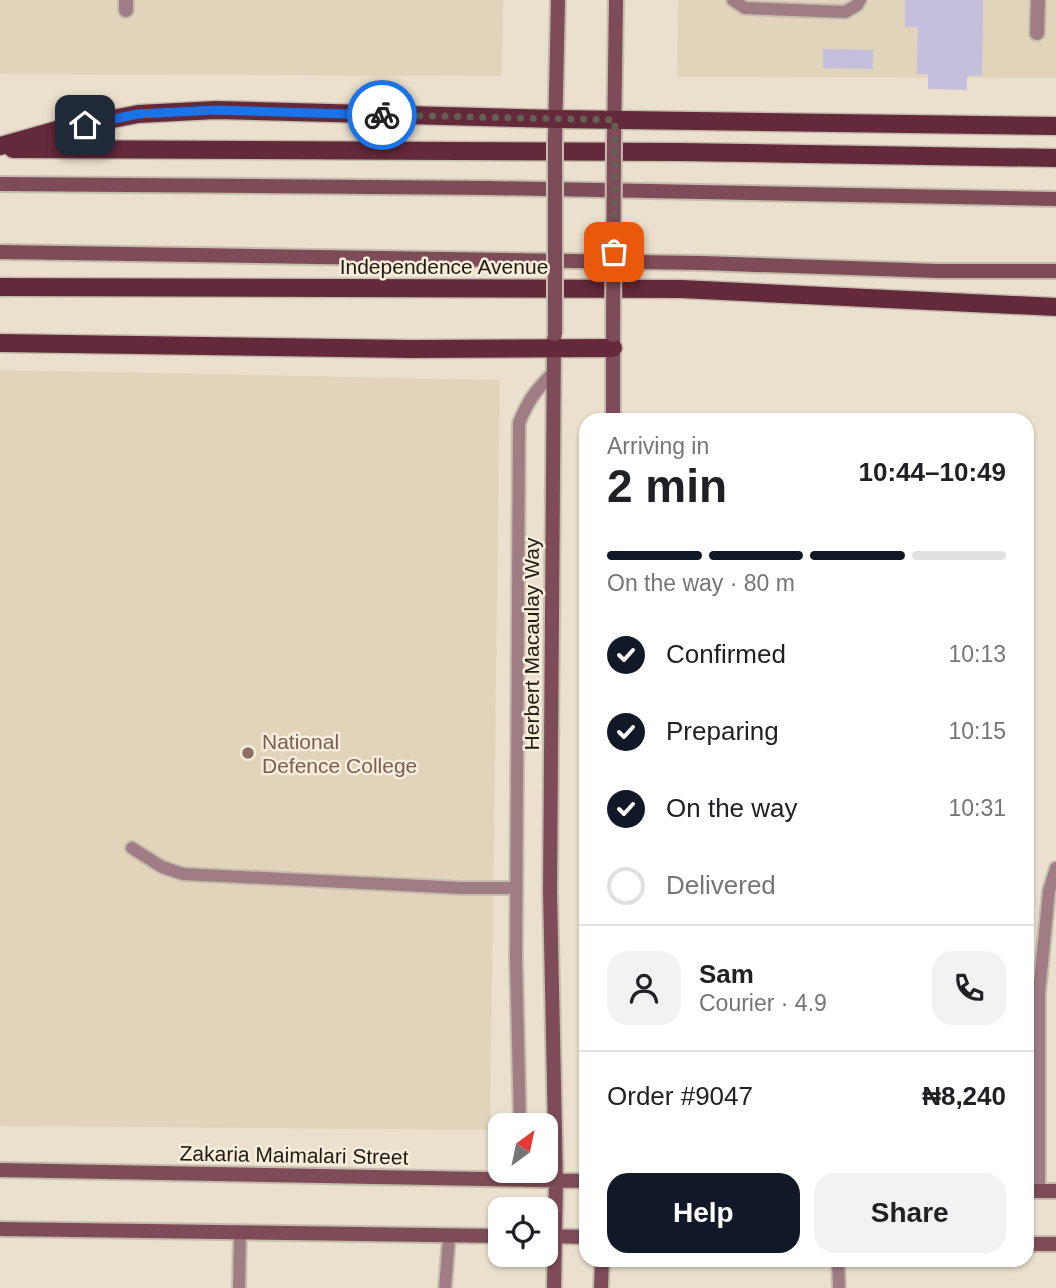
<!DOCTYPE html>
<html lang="en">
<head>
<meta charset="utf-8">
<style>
	:root { --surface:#fff; --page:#f2f2f2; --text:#202124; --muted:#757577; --line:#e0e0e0; --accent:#111827 }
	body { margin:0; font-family:Arial,sans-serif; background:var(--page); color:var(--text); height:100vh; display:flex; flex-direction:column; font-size:26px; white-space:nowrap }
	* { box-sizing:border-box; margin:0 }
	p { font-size:23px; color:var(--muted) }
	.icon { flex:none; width:38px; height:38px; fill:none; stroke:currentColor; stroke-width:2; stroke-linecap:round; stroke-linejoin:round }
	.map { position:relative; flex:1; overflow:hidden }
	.drawer { position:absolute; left:579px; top:413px; width:455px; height:854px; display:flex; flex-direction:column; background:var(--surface); border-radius:21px; box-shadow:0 2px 5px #0004 }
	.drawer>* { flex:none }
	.needle { width:46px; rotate:33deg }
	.tools { position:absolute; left:488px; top:1113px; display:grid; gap:14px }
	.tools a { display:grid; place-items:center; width:70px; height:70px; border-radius:14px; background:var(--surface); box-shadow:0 2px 5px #0004; font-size:35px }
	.pin { position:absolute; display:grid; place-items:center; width:60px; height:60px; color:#fff; margin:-30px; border-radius:14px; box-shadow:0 4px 10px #0006 }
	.courier { position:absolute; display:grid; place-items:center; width:70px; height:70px; margin:-35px; border:5px solid #1a73e8; border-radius:50%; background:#fff; color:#222; box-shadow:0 2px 9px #0007 }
	.summary em { font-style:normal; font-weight:800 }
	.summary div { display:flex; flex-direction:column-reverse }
	.summary { display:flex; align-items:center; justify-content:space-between; height:119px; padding:0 28px }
	h1 { font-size:46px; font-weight:800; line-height:52px }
	.bar { display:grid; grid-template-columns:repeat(4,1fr); gap:10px 7px; align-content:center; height:84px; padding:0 28px }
	.bar i { height:9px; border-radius:5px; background:var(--line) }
	.bar .current { background:var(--accent) }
	.bar p { grid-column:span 4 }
	.line { display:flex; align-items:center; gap:18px; padding:0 28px; border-top:2px solid var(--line) }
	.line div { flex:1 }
	.round { display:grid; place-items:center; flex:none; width:74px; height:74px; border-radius:21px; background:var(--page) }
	ol { padding:0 28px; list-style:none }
	li { display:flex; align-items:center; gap:21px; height:77px }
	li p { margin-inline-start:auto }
	li .icon { padding:7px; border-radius:50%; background:var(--accent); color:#fff; stroke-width:4 }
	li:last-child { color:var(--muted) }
	li i { width:38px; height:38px; border:4px solid var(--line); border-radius:50% }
	.cta { display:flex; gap:14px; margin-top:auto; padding:14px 28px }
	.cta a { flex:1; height:80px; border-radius:21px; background:var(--accent); color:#fff; font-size:28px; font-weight:800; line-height:80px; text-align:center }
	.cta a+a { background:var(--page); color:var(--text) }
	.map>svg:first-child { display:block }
</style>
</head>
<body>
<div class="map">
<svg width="1056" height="1288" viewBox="0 0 1056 1288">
	<rect width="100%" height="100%" fill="#eae0cd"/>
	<path fill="#e2d4bb" d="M0 0H503L502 76 0 74Z
		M678 0H1056V78L677 77Z
		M0 370 500 380 490 1130 0 1126Z"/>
	<path fill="#c4bfdd" d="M905 0H983L982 76H967V90L928 89V74H917L918 27H905Z
		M823 49 873 50V69L823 68Z"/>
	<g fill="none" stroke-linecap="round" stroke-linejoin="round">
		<defs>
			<path id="lane" d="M733 0 745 8 845 12 857 5 860 0
				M132 848 162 867 183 874 462 888H516
				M520 1125 516 958 519 423C528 400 536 390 553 373
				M1039 1191V993L1049 891 1056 868
				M838 1260 839 1288
				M239 1288 240 1232
				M445 1288 449 1237"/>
			<path id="street" d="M126 10V0
				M1037 33 1038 0"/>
			<path id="secondary" d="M555 139 558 0
				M614 142 616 0
				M0 184 490 188 1056 199
				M0 252 701 263 938 271H1056
				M613 420V337
				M0 1170 586 1181
				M1027 1191H1056
				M0 1229 500 1236
				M547 1236 586 1237
				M1027 1244H1056
				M554 1288 556 1181 550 891 554 339
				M601 1288 602 1260"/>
			<path id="primary" d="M0 146 57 130 138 114 216 110 556 119 1056 126
				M13 149 678 152 1056 158
				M0 287 681 289 1056 307
				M0 343 411 349 613 348"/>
		</defs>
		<use href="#lane" stroke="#c5bdac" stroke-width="16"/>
		<use href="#street" stroke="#c5bdac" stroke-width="18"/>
		<use href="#secondary" stroke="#c5bdac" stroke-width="18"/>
		<use href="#primary" stroke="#c5bdac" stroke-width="21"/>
		<use href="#lane" stroke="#a07c84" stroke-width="12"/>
		<use href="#street" stroke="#a07c84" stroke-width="14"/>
		<use href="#secondary" stroke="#7e4c58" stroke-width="14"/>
		<use href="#primary" stroke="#64293a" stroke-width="18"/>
		<defs>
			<path id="secondary-bridge" d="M555 334V139
				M613 335 614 142"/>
		</defs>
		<use href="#secondary-bridge" stroke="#c5bdac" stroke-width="18" stroke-linecap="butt"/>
		<use href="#secondary-bridge" stroke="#7e4c58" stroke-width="14"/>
	</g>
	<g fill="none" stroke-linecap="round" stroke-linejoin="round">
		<path stroke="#666155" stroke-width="7" stroke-dasharray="0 12.6" d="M382 115 615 120 614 252"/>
		<path stroke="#1a73e8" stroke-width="9" d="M85 125 138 114 216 110 382 115"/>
	</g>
	<circle fill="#8d6e63" stroke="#f8edda" stroke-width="2.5" cx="248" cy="753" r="7"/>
	<g text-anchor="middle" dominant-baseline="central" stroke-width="5" stroke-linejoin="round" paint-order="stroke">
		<g font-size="21" fill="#1f1c15" stroke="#f8edda">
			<text x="444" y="266">Independence Avenue</text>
			<text transform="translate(531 644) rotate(-90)">Herbert Macaulay Way</text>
			<text transform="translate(294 1155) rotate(1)">Zakaria Maimalari Street</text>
		</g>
		<g font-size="21" fill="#785e54" stroke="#f8edda" text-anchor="start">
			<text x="262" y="741">National<tspan x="262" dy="24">Defence College</tspan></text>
		</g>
	</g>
</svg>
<div class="tools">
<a><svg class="needle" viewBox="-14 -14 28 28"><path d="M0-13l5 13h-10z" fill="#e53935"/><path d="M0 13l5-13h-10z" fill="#757577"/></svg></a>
<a><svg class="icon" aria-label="locate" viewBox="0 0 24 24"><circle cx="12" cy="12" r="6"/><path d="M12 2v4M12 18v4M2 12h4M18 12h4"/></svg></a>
</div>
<div class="pin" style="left:614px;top:252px;background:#ea580c"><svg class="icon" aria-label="bag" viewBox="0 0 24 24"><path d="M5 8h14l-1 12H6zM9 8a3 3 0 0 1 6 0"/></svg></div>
<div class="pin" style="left:85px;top:125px;background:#1f2937"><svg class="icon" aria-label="home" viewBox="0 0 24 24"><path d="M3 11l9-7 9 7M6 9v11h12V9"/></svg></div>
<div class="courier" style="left:382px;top:115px"><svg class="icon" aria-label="bike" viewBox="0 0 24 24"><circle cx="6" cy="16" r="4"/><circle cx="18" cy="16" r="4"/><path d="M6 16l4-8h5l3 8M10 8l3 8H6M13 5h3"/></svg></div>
<section class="drawer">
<div class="summary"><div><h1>2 min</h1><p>Arriving in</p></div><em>10:44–10:49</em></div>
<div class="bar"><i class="current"></i><i class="current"></i><i class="current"></i><i></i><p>On the way · 80 m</p></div>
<ol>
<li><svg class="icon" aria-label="check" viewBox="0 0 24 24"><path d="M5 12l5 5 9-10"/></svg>Confirmed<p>10:13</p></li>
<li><svg class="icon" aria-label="check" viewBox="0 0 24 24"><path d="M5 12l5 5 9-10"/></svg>Preparing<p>10:15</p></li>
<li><svg class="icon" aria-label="check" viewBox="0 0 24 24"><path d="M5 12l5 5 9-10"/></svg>On the way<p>10:31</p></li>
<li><i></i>Delivered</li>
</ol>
<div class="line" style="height:126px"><a class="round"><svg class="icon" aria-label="person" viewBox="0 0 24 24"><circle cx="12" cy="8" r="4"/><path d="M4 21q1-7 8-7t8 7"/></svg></a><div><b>Sam</b><p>Courier · 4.9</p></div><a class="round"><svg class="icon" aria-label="phone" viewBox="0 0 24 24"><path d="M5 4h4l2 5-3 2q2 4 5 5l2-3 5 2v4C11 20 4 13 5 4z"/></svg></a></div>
<div class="line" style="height:91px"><div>Order #9047</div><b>₦8,240</b></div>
<div class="cta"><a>Help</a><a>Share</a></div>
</section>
</div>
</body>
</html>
